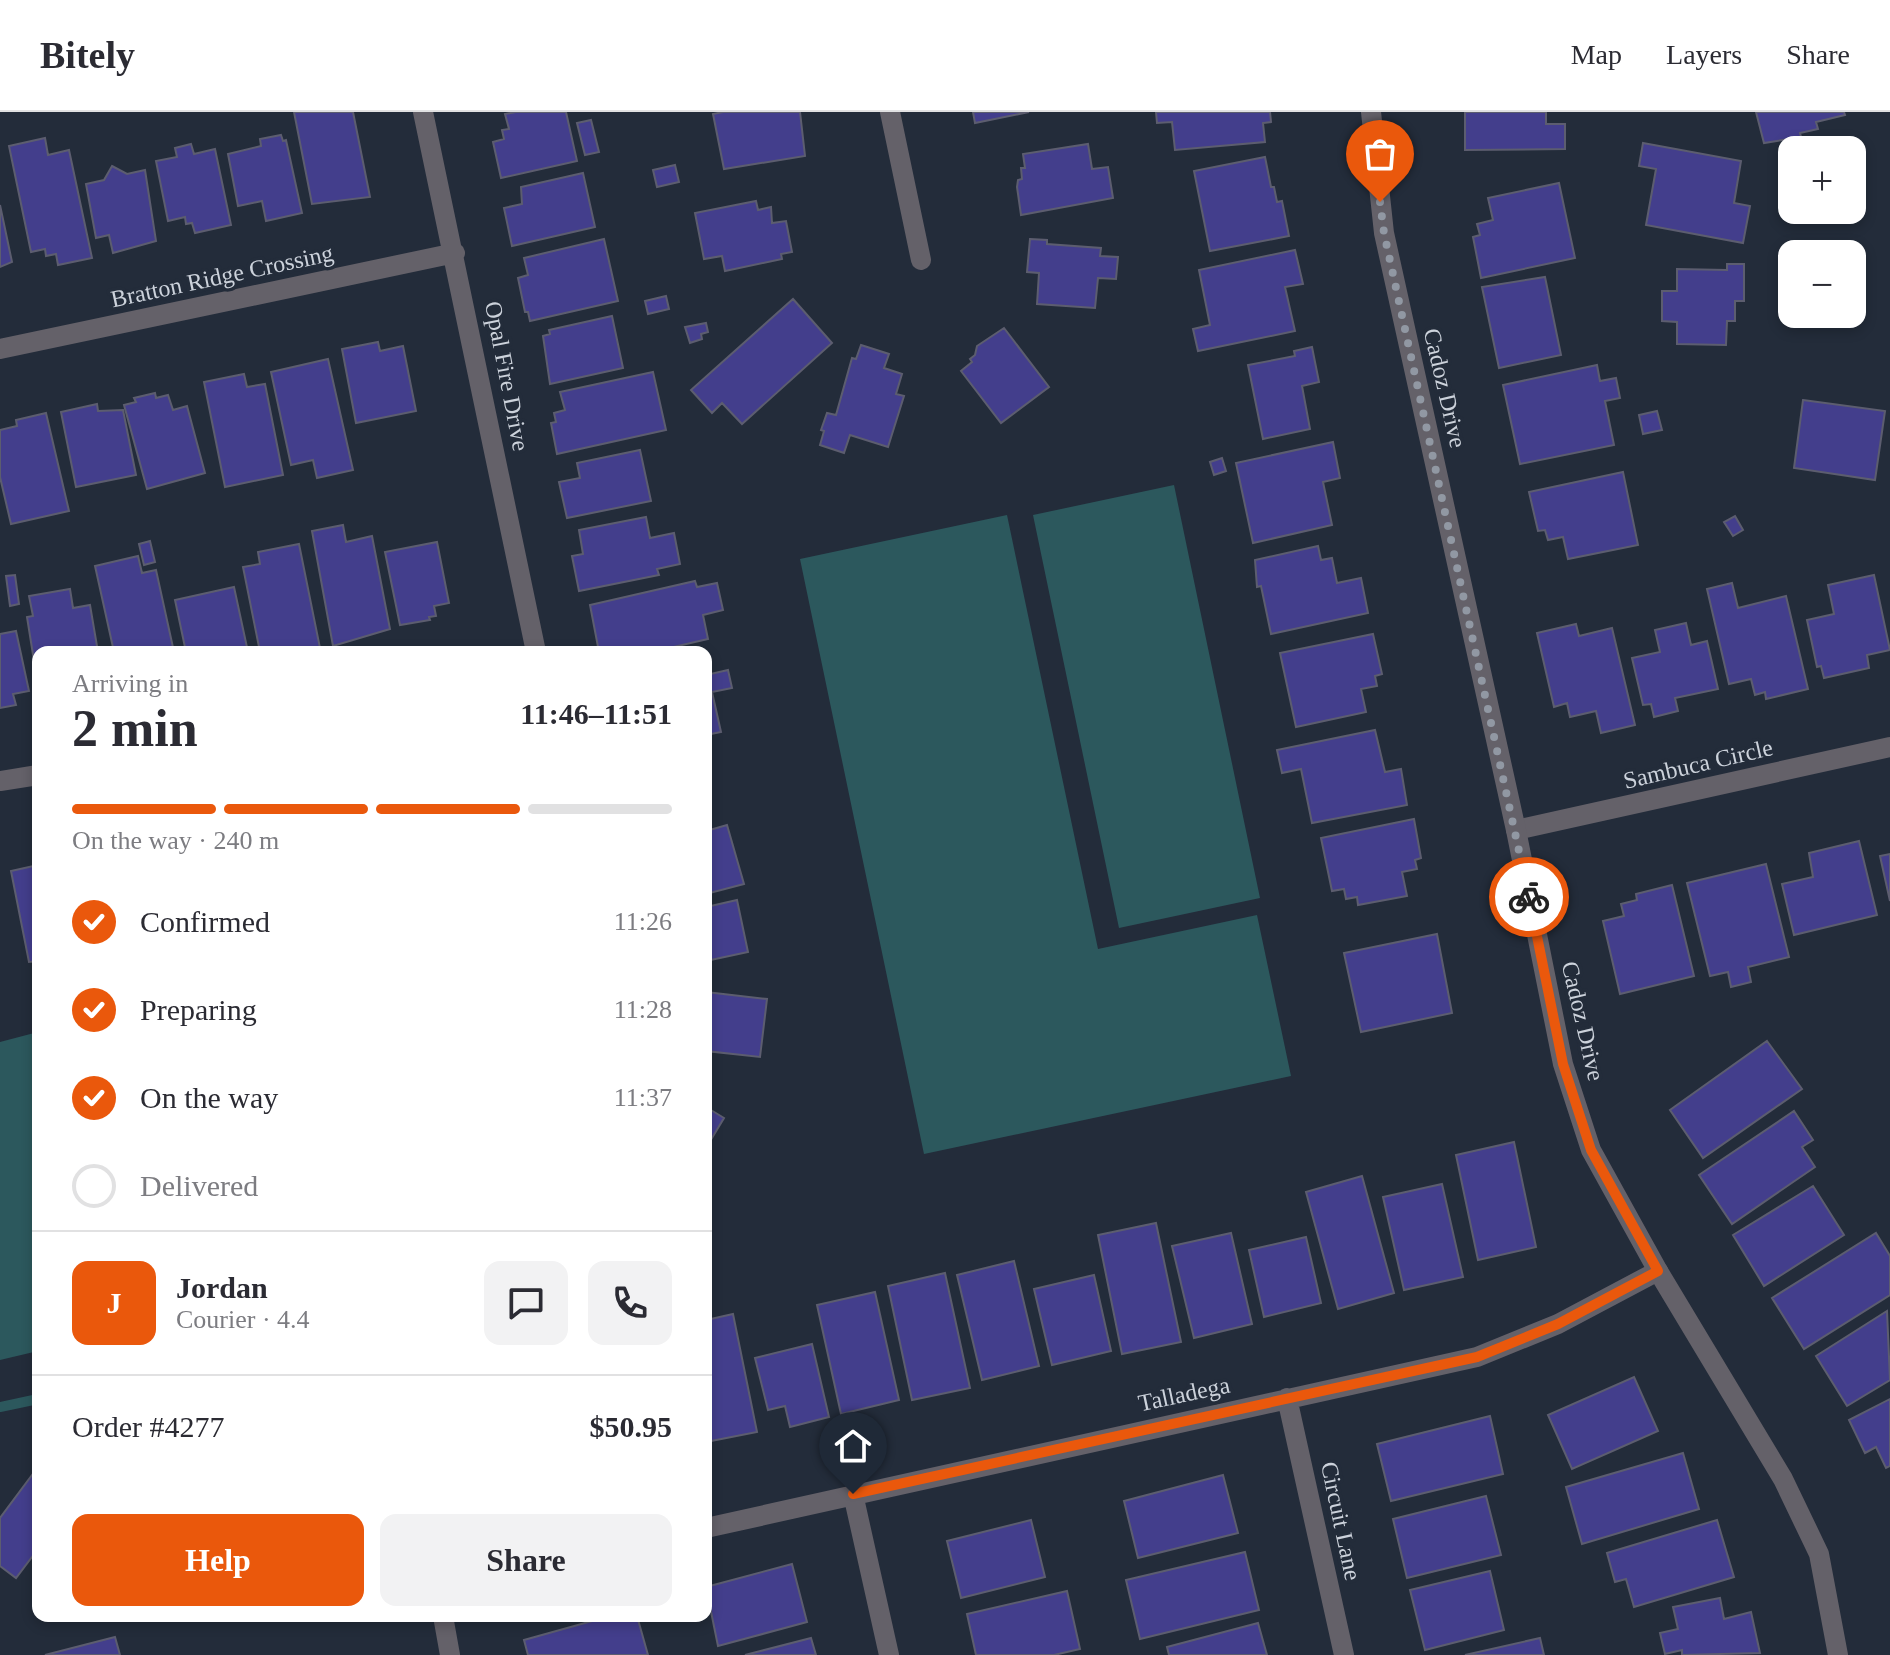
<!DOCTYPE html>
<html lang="en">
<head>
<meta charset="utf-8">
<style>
	:root { --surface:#fff; --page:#f2f2f3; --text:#2b2b33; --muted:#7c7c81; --line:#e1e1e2; --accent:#ea580c }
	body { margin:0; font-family:Georgia,serif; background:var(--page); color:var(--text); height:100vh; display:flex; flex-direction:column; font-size:30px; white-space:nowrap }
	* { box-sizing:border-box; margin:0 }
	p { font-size:26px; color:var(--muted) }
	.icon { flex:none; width:44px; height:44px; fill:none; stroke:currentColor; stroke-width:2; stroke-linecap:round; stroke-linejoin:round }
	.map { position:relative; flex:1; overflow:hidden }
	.details { position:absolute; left:32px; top:534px; width:680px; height:976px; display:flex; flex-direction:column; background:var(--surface); border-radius:16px; box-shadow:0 4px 12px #0003 }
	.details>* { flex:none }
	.controls { position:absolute; left:1778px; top:24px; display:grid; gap:16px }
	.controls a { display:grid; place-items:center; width:88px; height:88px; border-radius:16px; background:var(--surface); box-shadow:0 4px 12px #0003; font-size:40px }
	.pin { position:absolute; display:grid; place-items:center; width:68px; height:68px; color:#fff; margin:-82px -34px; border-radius:50% 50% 50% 0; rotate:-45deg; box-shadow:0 0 8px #0007 }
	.pin .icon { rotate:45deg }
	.courier { position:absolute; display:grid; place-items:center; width:80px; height:80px; margin:-40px; border:6px solid #ea580c; border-radius:50%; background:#fff; color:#222; box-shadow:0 2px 10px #0007 }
	.headline em { font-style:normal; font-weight:700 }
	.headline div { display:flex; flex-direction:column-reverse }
	.headline { display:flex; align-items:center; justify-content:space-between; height:136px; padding:0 40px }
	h1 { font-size:52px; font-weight:700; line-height:60px }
	.bar { display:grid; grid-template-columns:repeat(4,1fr); gap:12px 8px; align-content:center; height:96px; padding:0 40px }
	.bar i { height:10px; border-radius:6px; background:var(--line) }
	.bar .selected { background:var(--accent) }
	.bar p { grid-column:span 4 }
	.line { display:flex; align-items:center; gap:20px; padding:0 40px; border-top:2px solid var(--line) }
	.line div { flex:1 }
	.round { display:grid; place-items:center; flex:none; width:84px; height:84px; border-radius:16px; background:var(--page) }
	ol { padding:0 40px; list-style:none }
	li { display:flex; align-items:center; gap:24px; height:88px }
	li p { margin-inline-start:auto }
	li .icon { padding:8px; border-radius:50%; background:var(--accent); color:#fff; stroke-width:4 }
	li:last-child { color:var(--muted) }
	li i { width:44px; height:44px; border:4px solid var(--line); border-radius:50% }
	.action { display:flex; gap:16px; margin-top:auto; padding:16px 40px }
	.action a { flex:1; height:92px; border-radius:16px; background:var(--accent); color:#fff; font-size:32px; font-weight:700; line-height:92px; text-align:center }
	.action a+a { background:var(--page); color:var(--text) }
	header { display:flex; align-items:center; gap:48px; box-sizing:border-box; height:112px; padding:0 40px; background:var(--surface); border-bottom:2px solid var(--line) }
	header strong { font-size:38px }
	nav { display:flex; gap:44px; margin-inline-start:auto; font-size:28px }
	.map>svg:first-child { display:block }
</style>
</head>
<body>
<header>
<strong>Bitely</strong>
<nav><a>Map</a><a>Layers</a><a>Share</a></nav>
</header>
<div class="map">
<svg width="1890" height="1543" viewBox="0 0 1890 1543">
	<rect width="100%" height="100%" fill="#232c3a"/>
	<path fill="#2c585d" d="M1174 373 1260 786 1119 816 1033 403Z
		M1007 403 1098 837 1257 803 1291 964 924 1042 800 447Z
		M38 920V1239L0 1248V930Z"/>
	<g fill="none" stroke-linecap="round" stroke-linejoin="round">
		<path stroke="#2c585d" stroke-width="10" d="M0 1295 38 1287"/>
	</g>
	<path fill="#433e8c" stroke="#5c5d6f" stroke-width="2" d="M294 0H353L370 85 312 92Z
		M516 0H566L577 49 501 66 493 30 504 27 502 18 509 17 505 2Z
		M723 0H800L805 44 724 57 713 2Z
		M973 0H1029L975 11Z
		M1156 0H1270L1271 10 1263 11 1265 30 1175 38 1172 10 1157 11Z
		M1465 0H1546V12H1565V37L1465 38Z
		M1756 0H1844L1845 3 1816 10 1818 17 1800 21 1801 25 1764 31Z
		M591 8 599 40 585 43 577 11Z
		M281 23 283 29 286 28 302 101 266 109 262 89 238 94 228 42 261 34 260 27Z
		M45 26 48 43 69 38 92 146 58 153 56 142 46 144 45 137 31 140 9 34Z
		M1643 31 1741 49 1734 91 1750 94 1743 131 1646 113 1656 57 1639 54Z
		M191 32 194 42 215 37 231 113 195 121 192 111 186 112 185 105 168 109 156 49 177 45 175 36Z
		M1088 32 1092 57 1108 55 1113 86 1021 103 1017 75 1018 68 1022 67 1021 56H1025L1023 42Z
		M1265 45 1271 75H1274L1277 90 1282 89 1289 124 1210 139 1194 59Z
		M675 53 679 70 657 75 653 58Z
		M112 54 127 62 145 58 156 129 113 141 109 123 96 126 86 72 104 68Z
		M583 61 595 115 512 134 504 96 522 92 521 75Z
		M1559 71 1575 146 1481 166 1473 125 1480 123 1477 112 1493 108 1488 86Z
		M756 89 758 98 771 95 772 111 786 109 792 140 781 142 782 147 725 159 722 144 704 147 695 101Z
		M0 93 12 150 0 155Z
		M604 127 618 189 530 209 528 200H525L518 166 528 163 524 146Z
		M1030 127 1047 128V132L1101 136 1100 144 1118 145 1116 167 1098 166 1095 196 1037 192 1039 161 1027 160Z
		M1295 138 1303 172 1285 175 1295 219 1198 239 1193 217 1210 213 1199 158Z
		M1727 152H1744V189H1735V209H1727L1726 233 1677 232V210L1662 209V179H1677V157L1727 158Z
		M1545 165 1561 243 1499 256 1482 175Z
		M666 184 669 197 648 202 645 189Z
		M793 187 832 231 742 312 722 291 712 301 691 278Z
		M612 204 623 256 550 272 543 224 550 222 549 218Z
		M706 211 708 220 701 222 702 227 690 231 685 215Z
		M1004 216 1049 275 1001 311 961 259 972 250 970 247 975 243 977 234Z
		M378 230 380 239 403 234 416 299 356 311 342 237Z
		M861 233 889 242 884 256 902 262 896 282 904 284 888 335 850 323 844 341 820 333 824 319 821 318 827 301 836 303 852 246 856 247Z
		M1312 235 1319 270 1302 274 1310 317 1263 327 1248 253 1295 244 1294 239Z
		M328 247 353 358 317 366 313 348 291 353 271 260Z
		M1597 253 1600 269 1616 266 1620 286 1605 289 1614 333 1520 352 1503 273Z
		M653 260 666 318 557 342 551 311 556 310 554 301 565 298 560 280Z
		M244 262 247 275 265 272 283 363 225 375 204 270Z
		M155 281 156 286 168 283 173 298 187 294 205 361 147 377 124 293 136 290 134 286Z
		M1803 288 1885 299 1875 368 1794 356Z
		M97 292 98 299 123 298 136 363 76 375 61 300Z
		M1657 299 1662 318 1643 322 1639 303Z
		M46 301 69 399 11 412 0 365V318L17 314 16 308Z
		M1333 330 1340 366 1323 370 1332 413 1253 431 1236 351Z
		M640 338 651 389 567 406 559 370 580 366 577 351Z
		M1222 346 1226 359 1214 363 1210 350Z
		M1623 360 1638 433 1568 447 1563 425 1548 428 1545 418 1538 419 1529 380Z
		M1735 404 1743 418 1733 424 1724 410Z
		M646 405 650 426 674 421 680 452 657 457 659 463 579 479 572 444 583 442 579 418Z
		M343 413 346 430 372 424 390 517 333 534 312 419Z
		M150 429 155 450 144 453 139 432Z
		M437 430 449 491 434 494 436 504 429 505 430 508 400 513 385 440Z
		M299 432 320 536 260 540 243 455 260 452 258 440Z
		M1318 434 1321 448 1332 446 1337 471 1361 466 1368 501 1271 522 1261 474 1257 475 1255 448Z
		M138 444 142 461 156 458 174 540H114L95 454Z
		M15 463 19 492 10 494 6 464Z
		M1874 463 1890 538 1867 543 1869 556 1824 566 1821 554 1817 555 1807 508 1834 502 1828 473Z
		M695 469 697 475 717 471 723 498 703 503 708 527 652 540H599L590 493Z
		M1732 471 1738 496 1786 484 1808 577 1766 587 1765 580 1755 583 1751 567 1729 572 1707 477Z
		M234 475 248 540H186L175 488Z
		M70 477 73 496 90 493 98 540H38V574L27 505 33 504 29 484Z
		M1686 511 1691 533 1707 529 1718 577 1675 586 1678 599 1654 605 1651 592 1643 593 1632 546 1660 540 1655 518Z
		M1576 512 1579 524 1612 516 1635 613 1601 621 1596 599 1570 605 1567 591 1554 595 1537 521Z
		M16 519 29 579 13 582 16 593 0 596V522Z
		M1373 522 1382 562 1375 564 1377 574 1361 577 1366 600 1296 615 1280 541Z
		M728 558 732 576 712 580 721 620 706 623V563Z
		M1375 618 1385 660 1401 657 1407 693 1312 711 1301 657 1282 661 1277 638Z
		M1414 707 1421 746 1415 748 1417 757 1402 760 1407 784 1358 793 1357 785 1346 787 1344 777 1332 779 1321 726Z
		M727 713 744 772 706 782V719Z
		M1859 729 1877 803 1794 823 1782 772 1813 765 1809 741Z
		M1890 742V789L1880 744Z
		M1766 752 1789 845 1748 855 1751 870 1731 875 1728 860 1710 864 1687 771Z
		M38 753V849L29 850 11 759Z
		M1672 773 1694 864 1620 882 1603 809 1624 804 1621 792 1637 788 1636 782Z
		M737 788 748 840 706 849V795Z
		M1437 822 1452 901 1361 920 1344 841Z
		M706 880 767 887 760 945 706 939Z
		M1767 929 1802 977 1703 1046 1670 998Z
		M706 995 724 1006 706 1036Z
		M1794 999 1813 1028 1802 1035 1815 1055 1732 1112 1699 1063Z
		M1514 1030 1536 1135 1478 1148 1456 1043Z
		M1362 1064 1394 1181 1338 1197 1306 1080Z
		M1442 1072 1463 1165 1404 1178 1383 1085Z
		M1813 1074 1844 1123 1764 1174 1733 1123Z
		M1156 1111 1181 1230 1122 1242 1098 1123Z
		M1231 1121 1252 1212 1194 1226 1172 1134Z
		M1876 1121 1890 1144V1183L1804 1237 1772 1186Z
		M1306 1125 1321 1191 1264 1205 1249 1138Z
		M1014 1149 1039 1254 982 1268 957 1163Z
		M945 1161 970 1276 912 1288 888 1174Z
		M1094 1163 1111 1239 1052 1253 1034 1177Z
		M875 1180 899 1288 841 1302 817 1193Z
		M1887 1199 1890 1268 1847 1294 1816 1244Z
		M733 1202 757 1320 706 1330V1208Z
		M812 1232 829 1305 790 1315 785 1294 768 1298 755 1246Z
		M1634 1265 1658 1319 1572 1357 1548 1303Z
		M1890 1287V1354L1886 1356 1876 1335 1865 1341 1849 1308Z
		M1490 1304 1503 1362 1391 1389 1377 1332Z
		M1683 1341 1699 1397 1582 1432 1566 1375Z
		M38 1355V1437L16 1466 0 1454V1406Z
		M1223 1363 1238 1421 1138 1446 1124 1389Z
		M1486 1384 1501 1443 1407 1466 1393 1407Z
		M1031 1408 1045 1465 961 1486 947 1429Z
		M1717 1408 1734 1465 1634 1495 1626 1467 1615 1470 1607 1441Z
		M1245 1440 1259 1498 1140 1527 1126 1468Z
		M792 1452 807 1510 718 1534 706 1475Z
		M1490 1459 1504 1518 1425 1538 1410 1478Z
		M1067 1479 1080 1537 1054 1543H976L967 1502Z
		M1720 1486 1724 1507 1751 1500 1760 1541 1682 1543V1538L1665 1542 1660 1521 1678 1517 1673 1495Z
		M610 1504H637L648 1543H528L524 1528Z
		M1258 1511 1267 1543H1169L1167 1535Z
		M115 1525 120 1543H45Z
		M811 1526 816 1543H745Z
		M1540 1526 1544 1543H1465Z"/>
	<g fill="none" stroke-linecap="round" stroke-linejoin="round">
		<path stroke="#646169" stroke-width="20" d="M423 0 536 540
			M890 0 921 148
			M0 237 455 141
			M0 669 38 663
			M1516 718 1890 635
			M1287 1286 1344 1543
			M853 1382 889 1543
			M706 1416 1477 1245 1558 1212 1658 1159
			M443 1504 450 1543"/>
		<path stroke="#646169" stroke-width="20" d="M1371 0 1384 121 1516 718 1563 952 1591 1038 1658 1159 1783 1367 1819 1442 1838 1543"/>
	</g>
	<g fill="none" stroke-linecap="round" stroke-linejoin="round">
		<path stroke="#9198a3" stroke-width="8" stroke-dasharray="0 14.4" d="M1380 90 1384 121 1529 785"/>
		<path stroke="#ea580c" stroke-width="10" d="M853 1382 1477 1245 1558 1212 1658 1159 1591 1038 1563 952 1529 785"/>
	</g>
	<g text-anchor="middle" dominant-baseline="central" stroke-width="7" stroke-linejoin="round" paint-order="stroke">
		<g font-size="24" fill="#ccd2db" stroke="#232c3a">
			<text transform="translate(222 164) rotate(-12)">Bratton Ridge Crossing</text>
			<text transform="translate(507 264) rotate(79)">Opal Fire Drive</text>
			<text transform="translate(1445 276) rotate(77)">Cadoz Drive</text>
			<text transform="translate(1698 652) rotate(-13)">Sambuca Circle</text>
			<text transform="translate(1583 909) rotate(77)">Cadoz Drive</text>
			<text transform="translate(1184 1282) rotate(-12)">Talladega</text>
			<text transform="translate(1341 1409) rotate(78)">Circuit Lane</text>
		</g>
	</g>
</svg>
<div class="controls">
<a>+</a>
<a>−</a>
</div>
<div class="pin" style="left:1380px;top:90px;background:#ea580c"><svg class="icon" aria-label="bag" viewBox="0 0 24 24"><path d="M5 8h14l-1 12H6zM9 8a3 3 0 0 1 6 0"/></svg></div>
<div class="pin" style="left:853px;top:1382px;background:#1f2937"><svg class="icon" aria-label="home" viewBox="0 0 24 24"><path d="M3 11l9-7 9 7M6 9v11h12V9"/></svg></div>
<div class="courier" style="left:1529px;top:785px"><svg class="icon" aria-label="bike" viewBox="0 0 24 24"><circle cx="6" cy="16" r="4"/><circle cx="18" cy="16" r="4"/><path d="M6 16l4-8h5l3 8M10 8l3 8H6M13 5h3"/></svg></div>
<section class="details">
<div class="headline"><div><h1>2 min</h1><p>Arriving in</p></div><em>11:46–11:51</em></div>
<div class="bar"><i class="selected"></i><i class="selected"></i><i class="selected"></i><i></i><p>On the way · 240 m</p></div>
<ol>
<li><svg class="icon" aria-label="check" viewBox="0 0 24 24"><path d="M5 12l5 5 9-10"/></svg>Confirmed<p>11:26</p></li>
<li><svg class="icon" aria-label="check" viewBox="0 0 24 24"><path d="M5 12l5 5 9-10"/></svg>Preparing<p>11:28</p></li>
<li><svg class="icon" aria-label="check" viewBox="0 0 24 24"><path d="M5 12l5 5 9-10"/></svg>On the way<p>11:37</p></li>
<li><i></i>Delivered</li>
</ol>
<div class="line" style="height:144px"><b class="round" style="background:var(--accent);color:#fff">J</b><div><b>Jordan</b><p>Courier · 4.4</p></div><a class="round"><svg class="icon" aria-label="chat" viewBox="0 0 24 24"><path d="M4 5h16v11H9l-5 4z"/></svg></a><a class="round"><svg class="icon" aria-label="phone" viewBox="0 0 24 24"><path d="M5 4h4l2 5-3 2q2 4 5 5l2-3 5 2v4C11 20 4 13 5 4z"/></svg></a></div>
<div class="line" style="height:104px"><div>Order #4277</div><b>$50.95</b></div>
<div class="action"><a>Help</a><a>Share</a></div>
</section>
</div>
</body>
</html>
